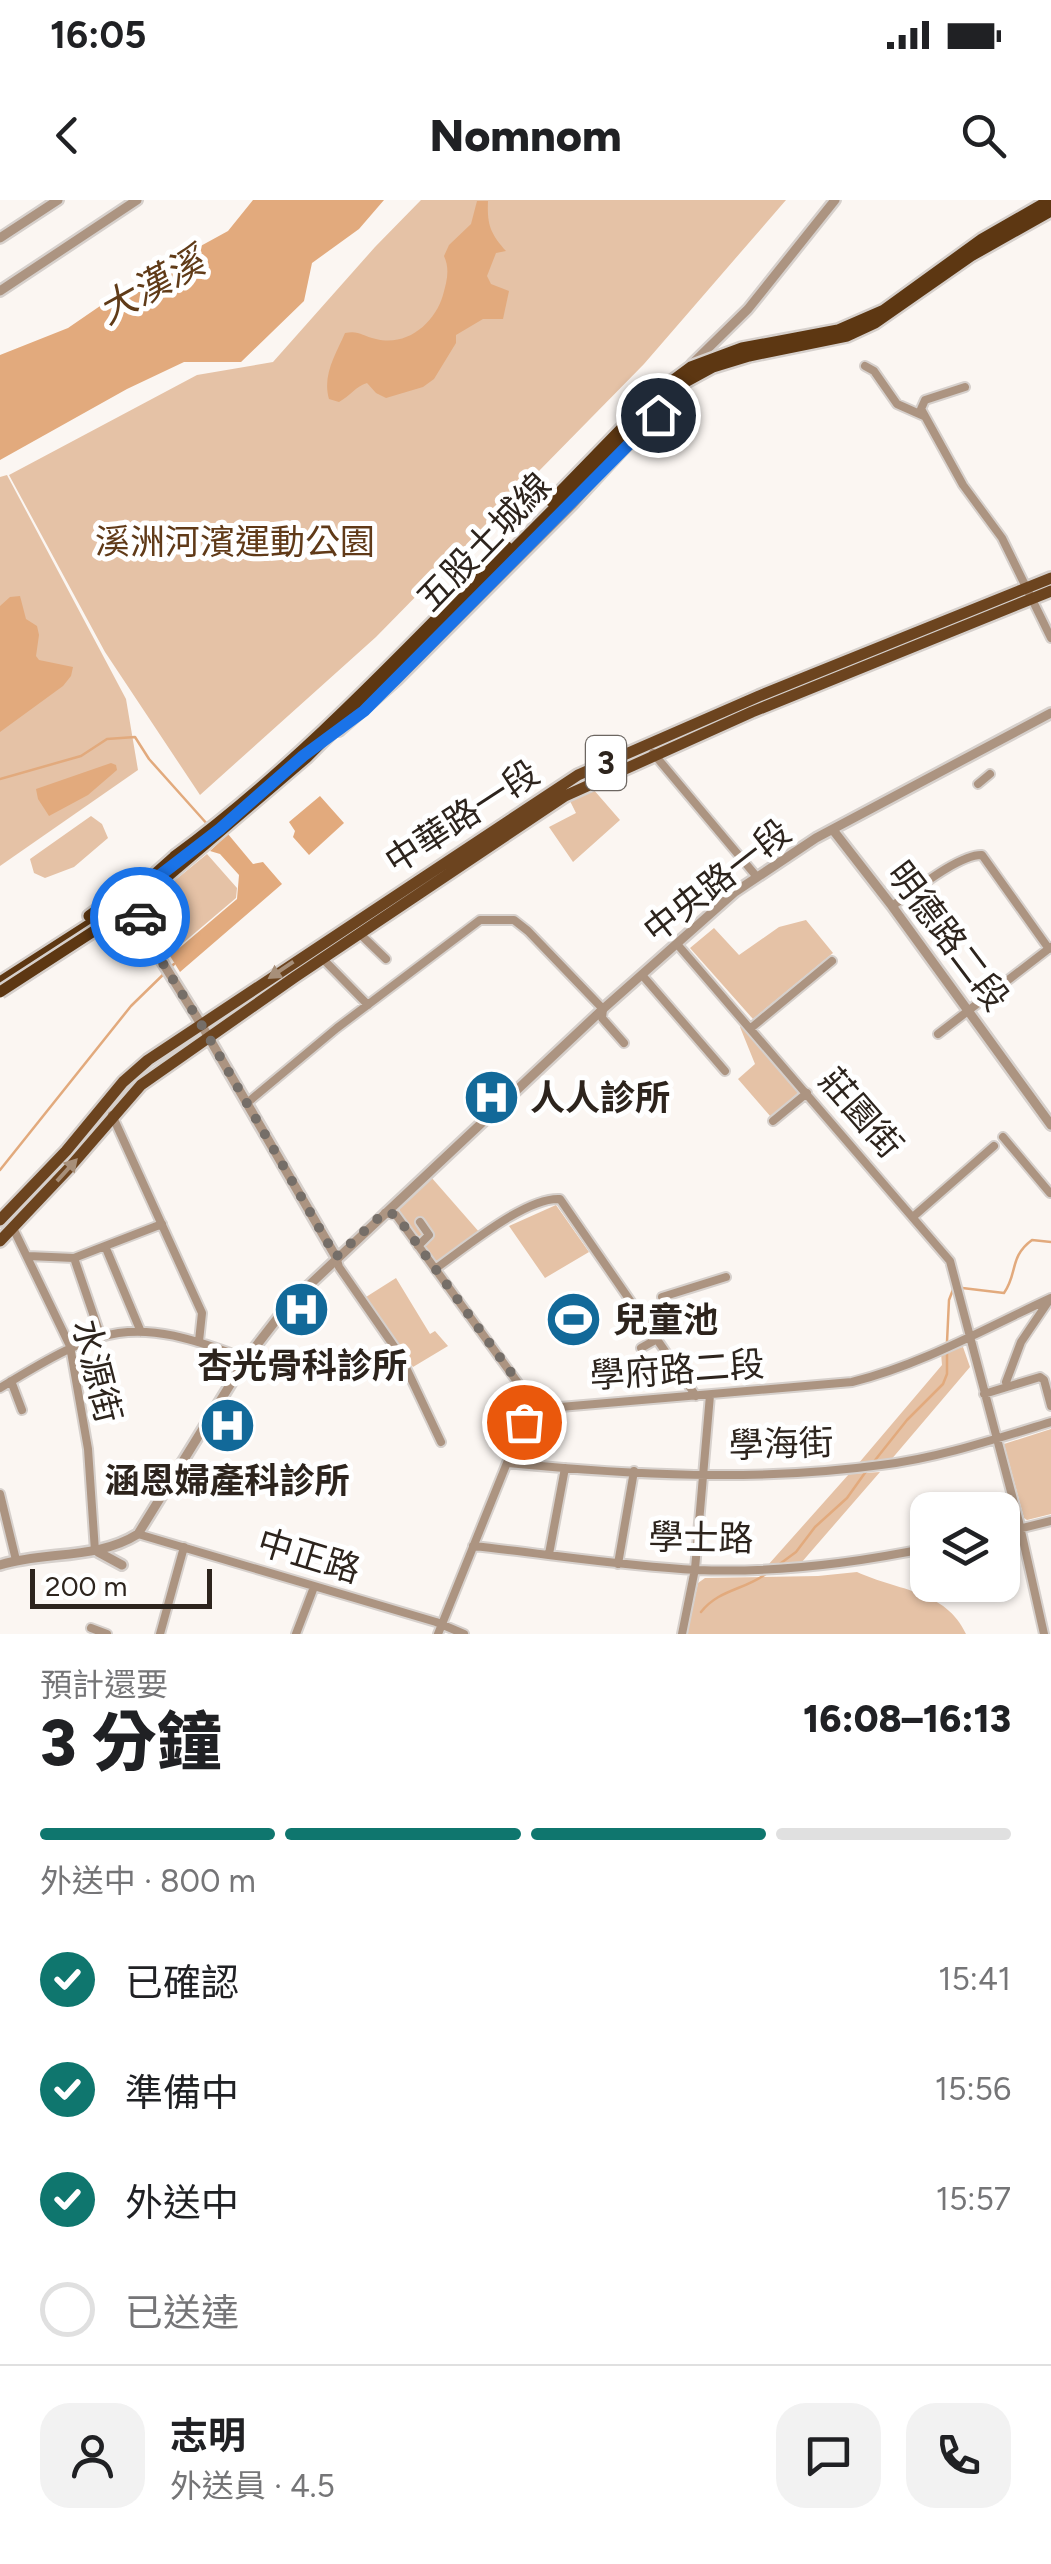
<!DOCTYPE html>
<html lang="zh-TW">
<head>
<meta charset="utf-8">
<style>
	:root { --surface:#fff; --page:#f2f2f2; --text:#202124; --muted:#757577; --line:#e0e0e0; --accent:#0f766e }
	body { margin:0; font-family:Figtree,"Noto Sans TC",sans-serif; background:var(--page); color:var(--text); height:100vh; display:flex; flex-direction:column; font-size:38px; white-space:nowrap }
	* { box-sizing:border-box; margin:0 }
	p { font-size:32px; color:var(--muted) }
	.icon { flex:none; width:55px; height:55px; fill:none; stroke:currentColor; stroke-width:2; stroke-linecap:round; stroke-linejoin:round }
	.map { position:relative; height:1434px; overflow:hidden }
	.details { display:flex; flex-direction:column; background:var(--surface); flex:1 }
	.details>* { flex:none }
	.fabs { position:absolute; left:910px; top:1292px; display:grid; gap:20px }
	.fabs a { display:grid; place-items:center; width:110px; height:110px; border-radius:20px; background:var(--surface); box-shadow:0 2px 8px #0004; font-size:50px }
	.scale { position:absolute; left:30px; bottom:25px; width:182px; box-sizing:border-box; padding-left:10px; border:5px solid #2d241d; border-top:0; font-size:28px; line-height:35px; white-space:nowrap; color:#2d241d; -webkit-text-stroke:8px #fff; paint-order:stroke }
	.pin { position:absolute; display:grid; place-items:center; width:85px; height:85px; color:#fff; margin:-42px; border:5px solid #fff; border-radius:50%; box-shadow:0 2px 10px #0007 }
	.courier { position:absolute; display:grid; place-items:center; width:100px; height:100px; margin:-50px; border:8px solid #1a73e8; border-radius:50%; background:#fff; color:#222; box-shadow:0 2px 12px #0007 }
	.head em { font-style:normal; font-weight:800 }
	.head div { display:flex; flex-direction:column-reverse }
	.head { display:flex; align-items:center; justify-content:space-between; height:170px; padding:0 40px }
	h1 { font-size:65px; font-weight:800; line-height:75px }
	.bar { display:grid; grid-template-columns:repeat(4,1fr); gap:15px 10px; align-content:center; height:120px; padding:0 40px }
	.bar i { height:12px; border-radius:8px; background:var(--line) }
	.bar .current { background:var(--accent) }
	.bar p { grid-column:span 4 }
	.line { display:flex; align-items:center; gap:25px; padding:0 40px; border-top:2px solid var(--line) }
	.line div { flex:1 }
	.round { display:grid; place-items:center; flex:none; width:105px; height:105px; border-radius:30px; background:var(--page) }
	ol { padding:0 40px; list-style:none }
	li { display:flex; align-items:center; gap:30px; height:110px }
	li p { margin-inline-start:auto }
	li .icon { padding:10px; border-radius:50%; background:var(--accent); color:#fff; stroke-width:4 }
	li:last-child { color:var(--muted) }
	li i { width:55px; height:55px; border:5px solid var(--line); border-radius:50% }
	.status { display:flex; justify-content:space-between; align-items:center; height:70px; padding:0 50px; background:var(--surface); direction:ltr }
	.status svg { height:28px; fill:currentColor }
	header { display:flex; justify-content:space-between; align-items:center; height:130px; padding:0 40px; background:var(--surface); font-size:45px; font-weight:800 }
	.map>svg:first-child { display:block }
</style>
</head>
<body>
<div class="status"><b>16:05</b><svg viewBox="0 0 49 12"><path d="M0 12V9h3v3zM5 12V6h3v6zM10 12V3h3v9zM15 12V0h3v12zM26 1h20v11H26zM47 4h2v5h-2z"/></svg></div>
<header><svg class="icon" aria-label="back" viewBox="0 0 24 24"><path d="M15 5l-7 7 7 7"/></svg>Nomnom<svg class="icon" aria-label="search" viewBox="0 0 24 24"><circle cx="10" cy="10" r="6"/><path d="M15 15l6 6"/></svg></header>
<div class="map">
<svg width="1051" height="1434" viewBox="0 0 1051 1434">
	<rect width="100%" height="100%" fill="#fbf6f2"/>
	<path fill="#e5c2a6" d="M421 0H786L644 164 376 437 200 595 105 452 9 275 197 175 273 162 375 47Z
		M7 275 126 499 138 570 0 666V277Z
		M593 589 620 620 573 662 549 627 576 613 570 601Z
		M91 616 102 624 108 638 74 667 45 678 34 673 30 659Z
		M207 654 237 688 236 698 170 754C158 732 146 718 157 695Z
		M806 720 833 753 753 819 690 748 714 728 739 755 779 727Z
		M742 824 800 891 771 917 738 879 755 864 740 827Z
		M431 977 480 1033 441 1062 435 1061 401 1015 399 1008Z
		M556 1005 589 1052 545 1078 509 1026Z
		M396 1078 430 1134 435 1131 448 1146 413 1167 366 1097Z
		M963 1147 970 1167 890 1261 858 1264 942 1165 941 1153Z
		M1051 1229V1314L1027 1320 1024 1318 1004 1244Z
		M880 1272 801 1363 768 1365 849 1274Z
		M857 1372C898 1391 946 1390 966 1434H687L698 1383 705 1378 818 1376Z"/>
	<path fill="#e2aa7d" d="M253 0H384L359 29 312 63 304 101 241 162H184L127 189 0 260V155L68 128 135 82 228 31Z
		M477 1H488C487 24 490 33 506 51L496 53 487 76 491 84 509 91 503 119H483L456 135V143L434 179 423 187 386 198 376 193 367 183C356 186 350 196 339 202L329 199C322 175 336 154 345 133 359 130 362 136 376 139 407 147 435 123 443 95 447 81 450 69 444 56L449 45 471 24Z
		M20 396 26 419 37 426 39 435 36 456 39 460 73 467 71 476 63 486 0 532V406L10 397Z
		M111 563 116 565 117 570 88 595 49 616 38 599 36 589Z
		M320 596 344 623 309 655 293 637 295 631 289 622Z
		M228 634 253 664 263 662 282 684 180 772 170 756 237 699 239 675 220 654 210 651Z"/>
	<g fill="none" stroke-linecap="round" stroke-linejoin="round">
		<path stroke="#e2aa7d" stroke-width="2.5" d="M0 579 81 556 107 539 135 537 149 559 208 625
			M0 970 131 806 174 764
			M947 1142 949 1100 954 1087 1004 1093C1018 1073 1009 1057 1032 1040L1051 1042
			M872 1264 907 1220 943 1184 947 1174V1150
			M777 1366 796 1352 815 1327 847 1298 867 1270
			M701 1412C719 1389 745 1390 767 1373"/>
		<defs>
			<path id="minor" d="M865 166 874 171 897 204 924 216
				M965 187 925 200 921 209 963 285 1002 338 1051 438
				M653 553 757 677
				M978 584 990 574
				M892 706C913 692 959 654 982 655L1049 749
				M359 733 386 759
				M677 744 950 1061 1019 1322 1044 1434
				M322 758 368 805
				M642 775 725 871
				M751 828 832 761
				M938 834 1051 747
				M247 903 337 828 480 720H514L528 731 603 809 602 818 624 843
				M112 915 202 1113 199 1141
				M773 921 807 893
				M1003 937 1050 993
				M385 1013 396 1015 537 1209
				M914 1016 994 946
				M13 1028 70 1146 88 1249 95 1351
				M418 1046 429 1035 420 1022
				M28 1056 74 1058
				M336 1057 339 1067 400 1155 441 1242
				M435 1069C464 1049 525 997 560 999L696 1196
				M662 1097 726 1077
				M141 1132 105 1046 162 1024
				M100 1134 74 1058 105 1046
				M641 1148 657 1139
				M11 1181 22 1210
				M1006 1182 1021 1142 1048 1102
				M0 1188C103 1125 131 1114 246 1159
				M984 1194 1040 1177 1044 1180 1051 1206
				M507 1263C630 1275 758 1282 881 1265 939 1258 995 1239 1051 1222
				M0 1294 16 1360
				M1002 1333 1051 1321
				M138 1334 436 1422 464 1434
				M473 1346C548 1354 622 1366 697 1370 771 1373 855 1363 928 1348
				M549 1354 565 1268
				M618 1364 634 1271
				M91 1428 107 1434
				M160 1434 184 1347
				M296 1434 314 1387
				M438 1434 517 1238 524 1222 537 1209 852 1182C921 1165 986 1128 1051 1098
				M682 1434 695 1369 710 1195"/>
			<path id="tertiary" d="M0 38 58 0
				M0 91 137 0
				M692 164 748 109 835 0
				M339 531 397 480 573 304 667 202
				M833 630 892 706 1051 925
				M126 704 201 824 336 1057
				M114 720 120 719 140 727 142 695
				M98 1352 122 1365
				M0 1365C45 1351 97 1360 138 1334L246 1159 287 1106 603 809 735 692 816 638 1051 513"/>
			<path id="primary" d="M0 1020 66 951 123 882 148 860 578 575 759 496 1051 378
				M0 1041 70 967 141 885 295 777 565 596 752 512 1051 391"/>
			<path id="trunk" d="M89 716 134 683
				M0 782 120 705 175 656"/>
		</defs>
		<use href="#minor" stroke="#d6d0cc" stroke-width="12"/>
		<use href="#tertiary" stroke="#d6d0cc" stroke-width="14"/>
		<use href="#primary" stroke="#d6d0cc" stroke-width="16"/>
		<use href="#trunk" stroke="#d6d0cc" stroke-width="16"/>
		<use href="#minor" stroke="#ac9481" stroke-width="8"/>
		<use href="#tertiary" stroke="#ac9481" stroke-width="9"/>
		<use href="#primary" stroke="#6c441f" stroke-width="11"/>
		<use href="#trunk" stroke="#5d3712" stroke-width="11"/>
		<defs>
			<path id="trunk-bridge" d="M551 301 656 193 691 167 742 148 838 130 884 110 982 39 1050 0
				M175 656C297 566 401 454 507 347
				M0 792 134 705 306 558 646 216 680 185 713 167 749 156 847 136 875 123 971 56 1051 11"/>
		</defs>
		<use href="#trunk-bridge" stroke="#d6d0cc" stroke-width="16" stroke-linecap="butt"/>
		<use href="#trunk-bridge" stroke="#5d3712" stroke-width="11"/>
	</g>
	<defs><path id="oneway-solid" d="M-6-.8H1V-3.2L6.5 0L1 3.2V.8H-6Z" transform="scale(2.5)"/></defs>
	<g fill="#a78f79">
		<use href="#oneway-solid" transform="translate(281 770) rotate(146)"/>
		<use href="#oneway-solid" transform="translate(67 970) rotate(-48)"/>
	</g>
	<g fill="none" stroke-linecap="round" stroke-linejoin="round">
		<path stroke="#756e68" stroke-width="10" stroke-dasharray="0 18" d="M140 717V727L201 824 336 1057 385 1012 396 1015 534 1204 537 1209 524 1222"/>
		<path stroke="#1a73e8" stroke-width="12" d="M140 717 146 686 220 629 303 556 364 511 658 215"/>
	</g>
	<defs>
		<symbol id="hospital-disc" viewBox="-11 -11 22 22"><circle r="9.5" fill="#126999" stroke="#fff"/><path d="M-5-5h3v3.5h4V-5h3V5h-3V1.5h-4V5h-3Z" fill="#fff"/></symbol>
		<symbol id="stadium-disc" viewBox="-11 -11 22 22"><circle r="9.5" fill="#126999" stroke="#fff"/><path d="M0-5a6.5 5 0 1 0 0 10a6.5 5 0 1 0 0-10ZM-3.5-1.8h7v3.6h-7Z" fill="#fff"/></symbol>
	</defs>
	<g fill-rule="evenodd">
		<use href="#hospital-disc" x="460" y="866" width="63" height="63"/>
		<use href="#hospital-disc" x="270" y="1078" width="63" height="63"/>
		<use href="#stadium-disc" x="542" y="1088" width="63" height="63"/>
		<use href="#hospital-disc" x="196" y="1194" width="63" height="63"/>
	</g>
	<g text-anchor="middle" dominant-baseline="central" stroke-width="10" stroke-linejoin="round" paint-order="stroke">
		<rect fill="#fff" stroke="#6c6661" stroke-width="2.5" x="586" y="536" width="40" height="54" rx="8"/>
		<g font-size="32" font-weight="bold" fill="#2d241d">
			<text x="606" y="563">3</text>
		</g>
		<g font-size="35" fill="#603a18" stroke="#fff">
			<text x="235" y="342">溪洲河濱運動公園</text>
		</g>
		<g font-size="35" fill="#2d241d" stroke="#fff">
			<text transform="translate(484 342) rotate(-46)">五股土城線</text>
			<text transform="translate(462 617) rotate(-33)">中華路一段</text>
			<text transform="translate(717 681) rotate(-38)">中央路一段</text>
			<text transform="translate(948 736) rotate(53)">明德路二段</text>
			<text transform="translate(861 913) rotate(49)">莊園街</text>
			<text transform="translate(677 1170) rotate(-4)">學府路二段</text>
			<text transform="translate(97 1171) rotate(76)">水源街</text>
			<text transform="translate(781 1244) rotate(-2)">學海街</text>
			<text transform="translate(701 1338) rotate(1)">學士路</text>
			<text transform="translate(309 1356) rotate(17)">中正路</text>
		</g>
		<g font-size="35" font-weight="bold" fill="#2d241d" stroke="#fff" text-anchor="start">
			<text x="530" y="898">人人診所</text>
			<text x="613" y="1120">兒童池</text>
			<text x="302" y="1166" text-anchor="middle">杏光骨科診所</text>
			<text x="227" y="1281" text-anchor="middle">涵恩婦產科診所</text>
		</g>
		<g font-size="38" font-style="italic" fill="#603b18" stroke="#fff">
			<text transform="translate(151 86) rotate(-29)">大漢溪</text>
		</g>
	</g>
</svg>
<div class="fabs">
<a><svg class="icon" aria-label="layers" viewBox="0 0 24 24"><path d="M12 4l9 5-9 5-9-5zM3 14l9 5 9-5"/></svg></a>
</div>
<div class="scale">200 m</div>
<div class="pin" style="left:524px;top:1222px;background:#ea580c"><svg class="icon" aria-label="bag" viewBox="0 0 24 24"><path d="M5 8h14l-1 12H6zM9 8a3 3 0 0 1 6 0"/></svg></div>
<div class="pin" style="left:658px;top:215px;background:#1f2937"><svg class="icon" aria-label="home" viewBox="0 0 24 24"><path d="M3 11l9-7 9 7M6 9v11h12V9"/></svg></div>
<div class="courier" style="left:140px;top:717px"><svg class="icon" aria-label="car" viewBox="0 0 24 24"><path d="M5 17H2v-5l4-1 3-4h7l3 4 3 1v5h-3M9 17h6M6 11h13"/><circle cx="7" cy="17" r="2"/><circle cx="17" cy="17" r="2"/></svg></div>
</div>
<section class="details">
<div class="head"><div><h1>3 分鐘</h1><p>預計還要</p></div><em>16:08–16:13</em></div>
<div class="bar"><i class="current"></i><i class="current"></i><i class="current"></i><i></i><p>外送中 · 800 m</p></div>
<ol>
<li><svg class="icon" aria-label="check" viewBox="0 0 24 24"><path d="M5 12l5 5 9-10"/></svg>已確認<p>15:41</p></li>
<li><svg class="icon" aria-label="check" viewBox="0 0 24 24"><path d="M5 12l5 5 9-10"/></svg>準備中<p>15:56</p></li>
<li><svg class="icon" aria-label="check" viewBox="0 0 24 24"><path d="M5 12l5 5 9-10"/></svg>外送中<p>15:57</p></li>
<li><i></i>已送達</li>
</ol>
<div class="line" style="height:180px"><a class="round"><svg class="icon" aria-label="person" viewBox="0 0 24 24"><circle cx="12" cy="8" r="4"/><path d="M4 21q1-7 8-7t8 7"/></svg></a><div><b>志明</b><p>外送員 · 4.5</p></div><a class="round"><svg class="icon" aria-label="chat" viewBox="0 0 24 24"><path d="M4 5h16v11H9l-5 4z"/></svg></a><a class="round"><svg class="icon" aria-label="phone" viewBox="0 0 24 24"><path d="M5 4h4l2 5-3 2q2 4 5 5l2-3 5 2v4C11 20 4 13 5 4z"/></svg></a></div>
</section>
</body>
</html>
